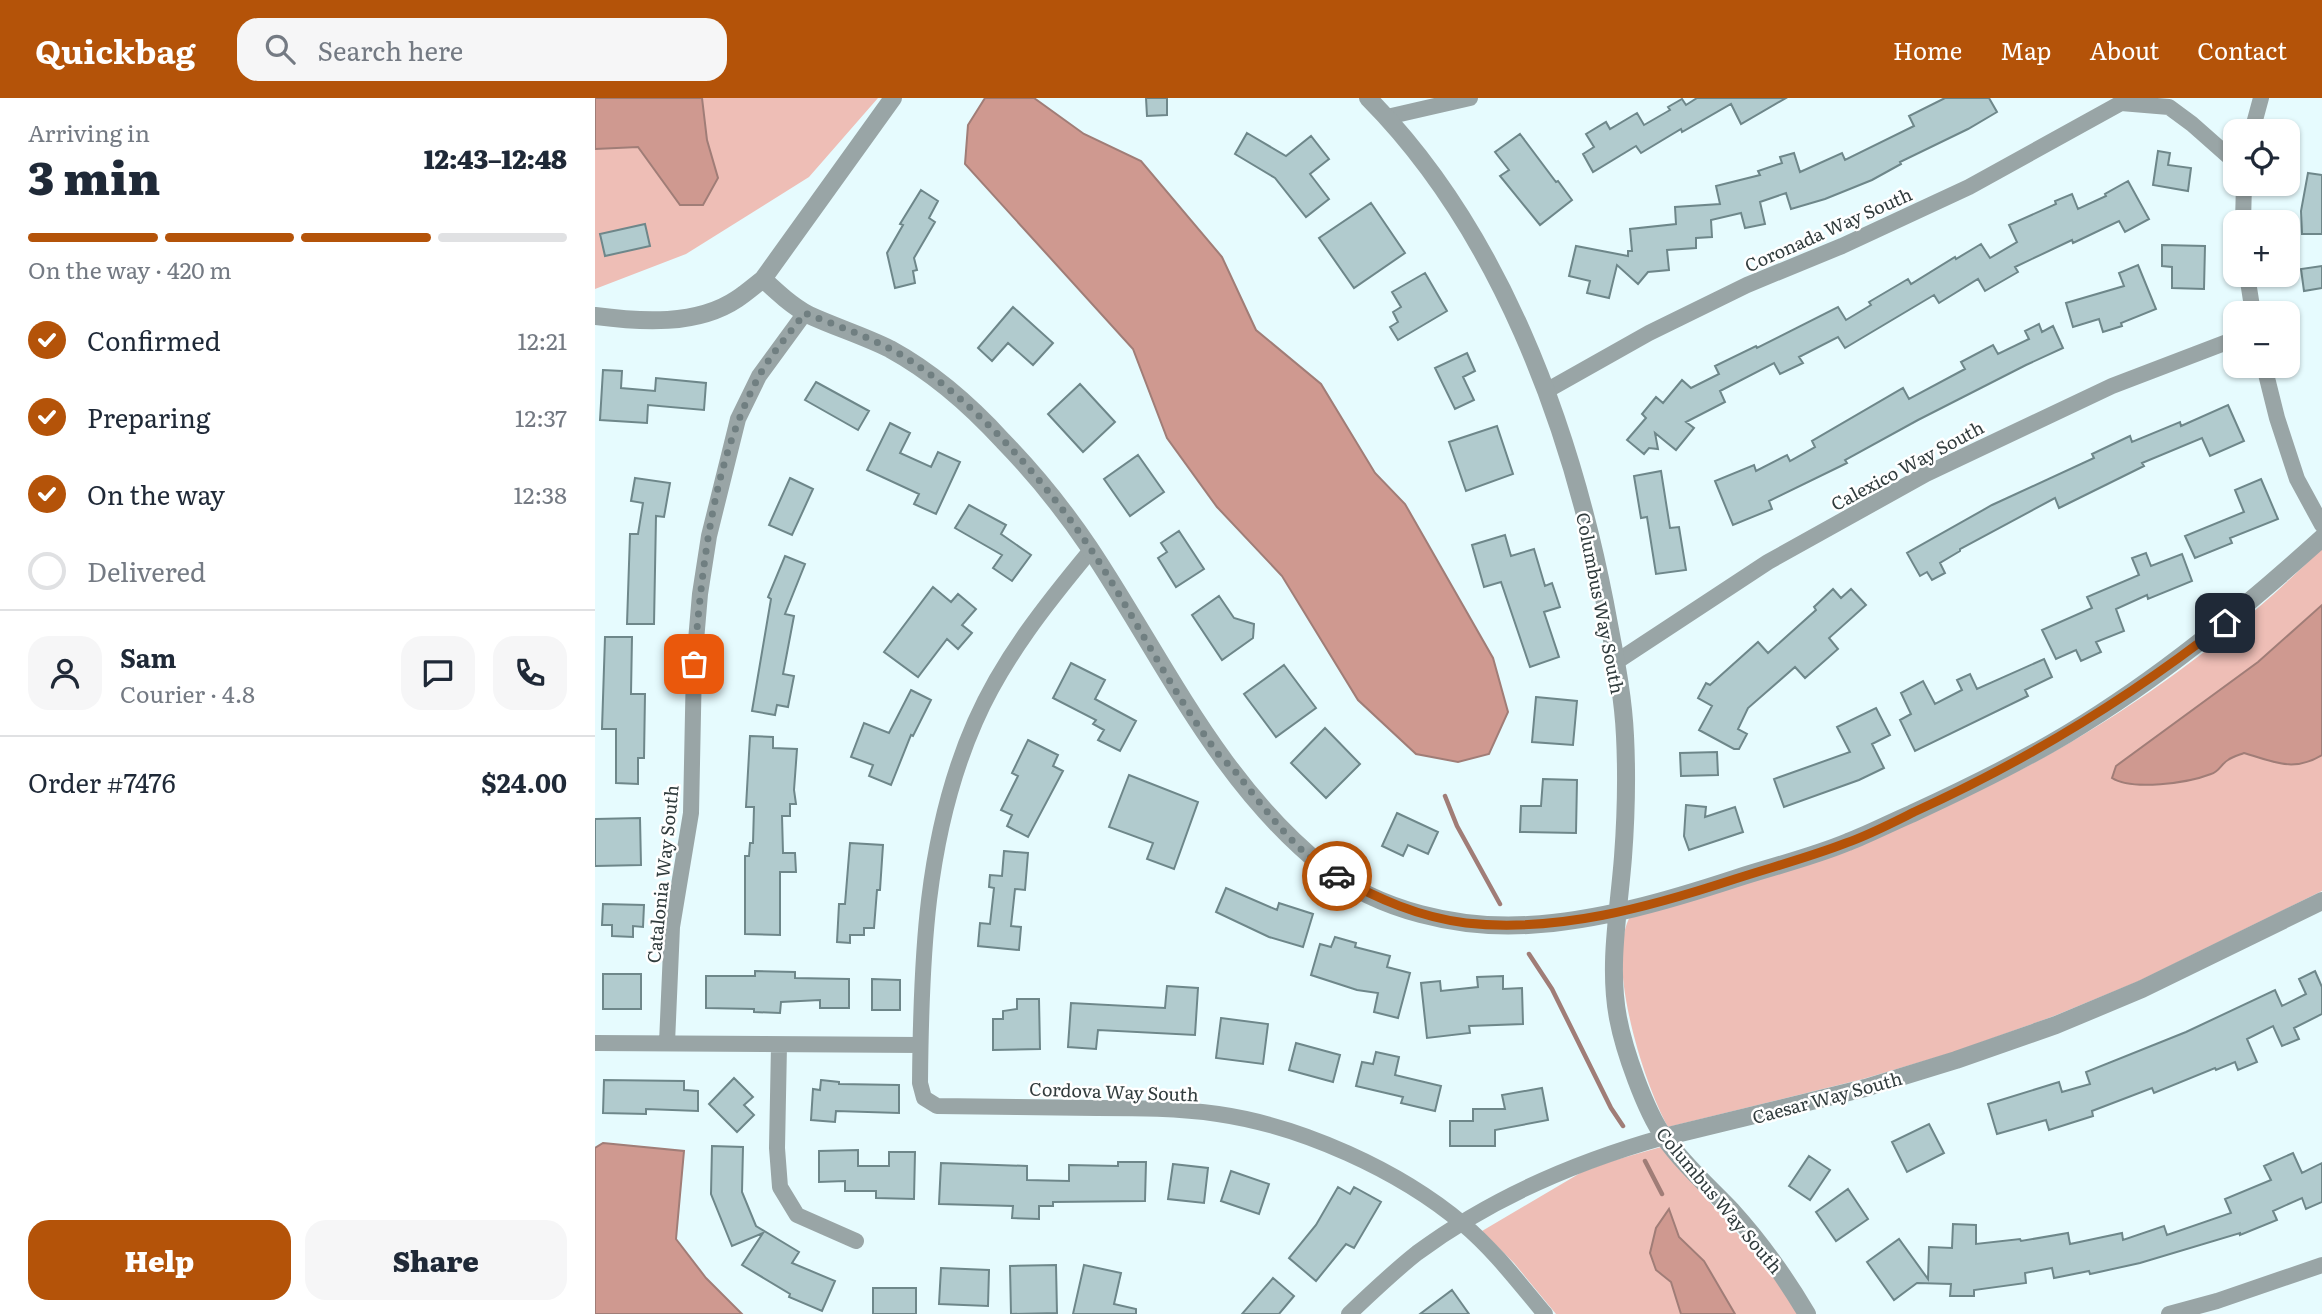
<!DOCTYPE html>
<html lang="en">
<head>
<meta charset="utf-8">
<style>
	:root { --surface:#fff; --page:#f6f6f7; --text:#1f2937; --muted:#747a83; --line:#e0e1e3; --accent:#b45309 }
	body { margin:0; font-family:Literata,serif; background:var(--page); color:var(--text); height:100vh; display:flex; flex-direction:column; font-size:26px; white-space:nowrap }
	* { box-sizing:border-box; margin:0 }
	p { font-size:23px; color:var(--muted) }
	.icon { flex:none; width:38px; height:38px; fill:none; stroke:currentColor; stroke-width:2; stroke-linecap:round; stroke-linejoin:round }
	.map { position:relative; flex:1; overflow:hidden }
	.side { display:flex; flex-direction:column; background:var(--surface); width:595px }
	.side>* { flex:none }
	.buttons { position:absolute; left:1628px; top:21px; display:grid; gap:14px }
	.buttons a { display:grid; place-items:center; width:77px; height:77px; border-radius:14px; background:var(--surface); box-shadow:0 2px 5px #0004; font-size:35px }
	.pin { position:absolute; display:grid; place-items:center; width:60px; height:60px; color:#fff; margin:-30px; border-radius:14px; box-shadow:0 4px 10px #0006 }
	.courier { position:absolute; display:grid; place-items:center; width:70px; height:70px; margin:-35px; border:5px solid #b45309; border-radius:50%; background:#fff; color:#222; box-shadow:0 2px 9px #0007 }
	.summary em { font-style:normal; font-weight:800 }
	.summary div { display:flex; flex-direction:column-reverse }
	.summary { display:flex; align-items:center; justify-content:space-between; height:119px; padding:0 28px }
	h1 { font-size:46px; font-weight:800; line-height:52px }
	.bar { display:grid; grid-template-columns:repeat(4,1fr); gap:10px 7px; align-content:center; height:84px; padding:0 28px }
	.bar i { height:9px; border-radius:5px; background:var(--line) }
	.bar .on { background:var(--accent) }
	.bar p { grid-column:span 4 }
	.line { display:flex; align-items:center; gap:18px; padding:0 28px; border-top:2px solid var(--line) }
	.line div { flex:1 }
	.round { display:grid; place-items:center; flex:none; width:74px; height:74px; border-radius:21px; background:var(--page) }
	ol { padding:0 28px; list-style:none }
	li { display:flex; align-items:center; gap:21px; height:77px }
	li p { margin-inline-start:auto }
	li .icon { padding:7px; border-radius:50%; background:var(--accent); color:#fff; stroke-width:4 }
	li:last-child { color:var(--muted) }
	li i { width:38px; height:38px; border:4px solid var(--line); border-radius:50% }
	.primary-button { display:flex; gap:14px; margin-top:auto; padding:14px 28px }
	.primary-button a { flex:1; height:80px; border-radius:21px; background:var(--accent); color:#fff; font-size:28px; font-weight:800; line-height:80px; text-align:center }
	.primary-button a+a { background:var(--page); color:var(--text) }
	header { display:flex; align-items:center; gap:42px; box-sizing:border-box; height:98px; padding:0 35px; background:var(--accent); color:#fff }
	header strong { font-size:33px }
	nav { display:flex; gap:38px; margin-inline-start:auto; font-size:24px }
	.search { width:490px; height:63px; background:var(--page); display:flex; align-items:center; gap:18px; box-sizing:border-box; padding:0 24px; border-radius:21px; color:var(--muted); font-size:26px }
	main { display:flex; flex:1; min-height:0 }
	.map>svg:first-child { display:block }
</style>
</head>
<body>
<header>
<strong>Quickbag</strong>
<div class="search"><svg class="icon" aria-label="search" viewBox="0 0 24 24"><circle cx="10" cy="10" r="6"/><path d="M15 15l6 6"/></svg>Search here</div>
<nav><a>Home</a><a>Map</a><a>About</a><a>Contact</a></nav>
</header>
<main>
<section class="side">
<div class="summary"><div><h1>3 min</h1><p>Arriving in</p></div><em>12:43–12:48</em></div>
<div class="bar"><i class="on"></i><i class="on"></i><i class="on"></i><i></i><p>On the way · 420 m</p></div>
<ol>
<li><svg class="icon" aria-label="check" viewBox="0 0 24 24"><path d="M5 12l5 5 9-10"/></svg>Confirmed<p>12:21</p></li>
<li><svg class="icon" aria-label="check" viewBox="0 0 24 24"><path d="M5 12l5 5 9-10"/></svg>Preparing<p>12:37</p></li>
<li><svg class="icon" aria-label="check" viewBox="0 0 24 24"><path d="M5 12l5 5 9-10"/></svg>On the way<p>12:38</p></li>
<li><i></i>Delivered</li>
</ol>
<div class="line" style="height:126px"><a class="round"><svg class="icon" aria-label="person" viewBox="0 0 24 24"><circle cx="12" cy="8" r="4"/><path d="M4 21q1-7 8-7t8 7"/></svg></a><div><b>Sam</b><p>Courier · 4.8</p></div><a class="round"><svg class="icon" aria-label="chat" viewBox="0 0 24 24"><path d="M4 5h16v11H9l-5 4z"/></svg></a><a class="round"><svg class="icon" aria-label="phone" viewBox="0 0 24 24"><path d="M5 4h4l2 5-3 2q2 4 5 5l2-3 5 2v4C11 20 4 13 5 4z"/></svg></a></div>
<div class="line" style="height:91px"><div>Order #7476</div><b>$24.00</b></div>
<div class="primary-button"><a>Help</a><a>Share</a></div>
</section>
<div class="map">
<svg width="1727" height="1216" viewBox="0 0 1727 1216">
	<rect width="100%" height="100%" fill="#e6fbfe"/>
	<path fill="#eebeb6" d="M107 0H283L214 79 91 156 0 191V51L43 49 85 107 123 80 112 42Z
		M1727 450V793L1544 883 1459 918 1359 954 1268 981 1073 1029C1049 986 1009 861 1036 817L1427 671C1535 615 1642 536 1727 450Z
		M1066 1049 1198 1198 1207 1216H1140L1109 1163 1084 1139 1061 1172 1076 1184 1086 1216H961L919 1165 887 1133 987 1074 1017 1063Z"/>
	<path fill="#cf9990" stroke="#a07d77" stroke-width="2" d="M0 0H107L112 42 123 80 108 107H85L43 49 0 51Z
		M390 0H439L489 36 546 63 627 159 661 232 726 286 780 375 810 406 898 560 913 614 894 656 863 664 821 656 763 602 687 478 622 409 572 340 538 251 370 66 373 27Z
		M1727 507V657C1698 675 1677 663 1649 655 1644 657 1637 659 1633 662 1626 666 1624 674 1616 676 1593 685 1537 693 1517 680L1521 668 1663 564Z
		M8 1045 89 1053 81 1141 111 1180 147 1216H0V1050Z
		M1074 1111 1084 1139 1109 1163 1140 1216H1086L1076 1184 1061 1172 1055 1155 1061 1130Z"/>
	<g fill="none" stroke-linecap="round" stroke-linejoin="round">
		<path stroke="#a07d77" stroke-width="4.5" d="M850 698 862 728 905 806
			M934 856 957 891 1016 1010 1028 1028
			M1050 1063 1067 1096"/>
	</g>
	<path fill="#b1cbce" stroke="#6e878a" stroke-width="2" d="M551 0H572V17L552 18Z
		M1102 0H1191L1146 26 1136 6 1087 34 1086 31 1046 55 1041 48 998 74 988 56 999 49 991 36 1011 24 1015 31 1042 15 1049 27 1075 12 1073 9 1087 1 1091 7Z
		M1350 0H1394L1402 14 1373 31 1305 64 1306 66 1277 82 1230 101 1196 111 1191 95 1165 104 1170 126 1150 130 1146 115 1116 122 1117 139 1101 140V150L1072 152 1074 172 1053 174 1043 186 1022 167 1014 200 992 195 995 183 974 178 981 148 1033 158V153H1037L1035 131 1081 126 1080 109 1125 106 1121 88 1165 77 1163 73 1187 65 1185 59 1199 55 1205 74 1247 55 1250 62 1319 28 1314 18Z
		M652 35 691 58 716 38 734 61 715 76 734 101 711 119 680 80 640 56Z
		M925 36 961 84 963 83 977 102 945 127 905 78 914 72 900 54Z
		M1563 53 1575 55 1573 67 1596 70 1593 93 1558 87Z
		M1713 75 1727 77V136H1707L1706 113Z
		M1533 83 1554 121 1530 134 1524 123 1478 145 1477 142 1420 169 1423 174 1390 193 1383 181 1344 205 1339 197 1250 250 1243 239 1204 259 1208 265 1185 276 1179 265 1125 293 1130 304 1091 324 1099 330 1081 352 1060 335 1063 351 1054 350 1049 356 1032 342 1051 320 1047 316 1061 299 1068 305 1087 282 1096 290 1124 276 1120 268 1161 248 1162 250 1243 209 1251 222 1276 207 1274 204 1313 181 1316 186 1360 159 1361 161 1386 146 1395 160 1422 144 1414 127 1461 106 1460 103 1477 96 1483 111 1511 98 1510 96Z
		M326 92 343 103 334 120 340 124 319 160 322 172 318 173 320 185 300 190 292 155 308 127 305 126Z
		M776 105 810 155 759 190 724 140Z
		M50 126 55 148 10 158 5 136Z
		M1567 147 1610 148 1609 191 1577 190V169L1567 168Z
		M1543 167 1561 211 1526 225 1527 228 1508 234 1504 221 1478 229 1471 205 1529 188 1524 175Z
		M1727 168V190L1709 193 1706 171Z
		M830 175 852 213 803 242 795 229 803 224 798 214 806 209 797 194Z
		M418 209 458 245 438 267 413 245 397 263 383 250Z
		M1444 226 1447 234 1458 228 1468 250 1431 267 1323 322 1250 362 1252 365 1174 403 1177 411 1138 427 1120 383 1159 367 1161 373 1192 357 1195 363 1220 349 1217 343 1308 290 1314 301 1370 271 1366 264 1398 247 1403 256 1434 241 1430 233Z
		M872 255 880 273 868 279 879 302 860 311 840 270Z
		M8 272 27 273 26 290 60 293 61 280 111 285 109 312 53 307 52 325 5 322Z
		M221 284 274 313 263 332 210 302Z
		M485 286 520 324 488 354 453 316Z
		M1633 307 1649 343 1615 358 1607 340 1547 365 1549 368 1464 410 1460 400 1365 451V453L1345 465 1350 475 1337 482 1332 474 1325 478 1312 455 1397 407 1499 360 1497 356 1535 338 1537 344 1585 324 1586 328Z
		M295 325 315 335 305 355 336 369 343 354 365 364 341 416 319 406 324 396 272 372Z
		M902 328 918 376 871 393 854 344Z
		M543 357 569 394 535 418 509 381Z
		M1066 373 1075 430 1084 429 1091 472 1061 476 1052 419 1046 420 1039 378Z
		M40 380 75 385 69 419 61 418 59 526H32L35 436H43L48 405 36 403Z
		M195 380 218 391 197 437 174 427Z
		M1666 381 1683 421 1635 440 1637 445 1600 460 1590 438 1649 414 1640 392Z
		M374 407 411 427 406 436 436 457 417 483 398 470 407 457 360 430Z
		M584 433 609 471 581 489 563 460 572 454 566 445Z
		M910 437 916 458 939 451 950 488 957 485 965 509 949 514 964 559 935 569 906 484 889 489 877 447Z
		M1551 455 1556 468 1587 456 1597 483 1553 501 1552 497 1521 511 1529 533 1501 544 1506 554 1486 563 1481 552 1461 561 1447 532 1497 510 1492 499 1544 477 1537 460Z
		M190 458 210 466 190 516 199 518 188 576 199 578 193 609 182 607 180 617 157 613 176 501 173 499Z
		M338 489 356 504 363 496 381 511 367 527 377 535 363 551 352 541 323 579 289 554Z
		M1238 491 1246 500 1256 491 1271 507 1234 540 1243 551 1210 580 1200 569 1153 610 1143 631 1152 636 1144 651H1139L1104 632 1117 608 1103 600 1111 585 1115 587 1163 544 1173 555 1221 512 1219 509Z
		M624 498 639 520 659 526 658 540 627 562 597 517Z
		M10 539H37L36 596H50L49 660H43V686L21 685V631H7Z
		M1449 561 1457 579 1430 592 1433 598 1320 653 1305 622 1316 616 1306 595 1328 583 1340 606 1367 592 1362 582 1375 576 1382 591Z
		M476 565 510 582 500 601 541 623 525 653 503 642 509 632 498 626 501 622 458 600Z
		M689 567 721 610 681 639 649 596Z
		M316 592 336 602 318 638 316 637 296 687 274 678 278 667 256 659 269 625 294 635Z
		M941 599 982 603 978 647 937 644Z
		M1281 610 1295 637 1277 646 1289 670 1264 682 1189 709 1179 681 1255 654 1242 629Z
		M730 630 765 666 731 700 696 665Z
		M155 638 178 639V650L202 651 199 692 201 706H195V718H187L188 755H200L201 774H185V837L150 836V758H154L155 745H158L159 709H151Z
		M433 642 463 657 458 668 468 673 433 739 412 728 417 717 406 712 423 678 417 675Z
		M1122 654 1123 677 1086 678 1085 655Z
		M534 677 603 704 579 771 552 761 558 745 514 729Z
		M948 681 982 682 981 735 925 734 926 708H946Z
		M1091 707 1111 709 1110 719 1140 709 1148 734 1094 752 1089 738Z
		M802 715 843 734 833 756 813 747 808 758 787 748Z
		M45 720 46 767 0 768V721Z
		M255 745 288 747 285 792H282L279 830H269V837H255V845L242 844 244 806H250Z
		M409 753 433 755 430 792 420 791 416 828 426 829 424 852 383 848 385 825 395 826 399 790 394 789 395 777 407 778Z
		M631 790 682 812 684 805 718 816 708 849 674 839 621 814Z
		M8 806 49 807 48 829 38 828V839L17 838V827H7Z
		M740 839 761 845 760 849 795 858 792 869 815 875 803 920 779 914 783 895 762 892 716 877 725 846 736 849Z
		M160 873 200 874V880L254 881V910H225V902L186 904 185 915 159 914V911L111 910V878H160Z
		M1720 873 1727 889V916L1699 930 1704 941 1687 948 1678 928 1652 941 1662 964 1643 972 1640 964 1621 972 1620 970 1559 995 1557 990 1497 1013 1498 1018 1454 1032 1451 1022 1402 1036 1393 1006 1464 984 1467 994 1495 986 1491 974 1591 934 1680 892 1687 908 1711 896 1704 881Z
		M8 876H46V911H8Z
		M908 878V891L927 890 928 926 874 928 875 935 832 940 826 885 845 883 846 893 883 889 882 879Z
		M277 881 305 882V912H277Z
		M572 888 603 890 600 937 503 932 501 951 473 949 476 905 570 910Z
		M422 901H444L445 951 398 952V921H408V913L422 911Z
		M626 920 673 926 668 966 621 960Z
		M701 945 745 957 738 984 694 972Z
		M781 954 804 959 800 977 846 988 840 1013 806 1005 808 999 761 988 767 964 778 966Z
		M139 980 158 999 149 1007 159 1017 142 1034 114 1006Z
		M9 982 89 983V992L103 993V1013L51 1011V1016L8 1015Z
		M226 982 244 984V986L304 987V1015L241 1013 240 1024 216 1022 218 991 225 992Z
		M947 990 953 1022 900 1032V1048H855V1023H878V1011H910L907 997Z
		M1334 1026 1349 1055 1312 1074 1297 1044Z
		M117 1048 148 1049 147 1094 161 1128 204 1154 197 1165 240 1183 227 1213 194 1199 195 1196 147 1167 168 1135 137 1148 116 1096Z
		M263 1052V1068H294V1054H320L319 1101 281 1100V1093H250V1083L224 1084V1053Z
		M1698 1055 1707 1075 1727 1065V1104L1711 1111 1707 1100 1678 1113 1682 1122 1645 1137V1135L1545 1165 1495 1176 1494 1173 1459 1180 1457 1170 1430 1175 1431 1185 1379 1192V1198H1355L1356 1186 1322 1185 1299 1202 1272 1164 1304 1141 1333 1181 1334 1149 1357 1150 1358 1126 1381 1127V1146L1425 1141 1426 1143 1473 1135 1475 1146 1527 1135 1528 1142 1569 1128 1572 1137 1636 1115 1630 1101 1676 1082 1669 1068Z
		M1214 1058 1235 1072 1215 1102 1194 1088Z
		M523 1064H551L550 1103 458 1104V1108H444V1121L417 1120 418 1108 344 1106 346 1065 432 1068V1082L474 1083V1067L523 1068Z
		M578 1066 613 1070 609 1105 573 1101Z
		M636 1073 674 1086 664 1116 626 1103Z
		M743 1089 755 1096 759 1089 786 1104 759 1150 751 1146 721 1183 694 1160 721 1127Z
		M1253 1091 1273 1121 1241 1143 1221 1114Z
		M461 1167 462 1215 416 1216 415 1168Z
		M489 1167 526 1175 519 1206 541 1211V1216H478Z
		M346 1170 394 1172 393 1208 344 1206Z
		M678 1180 699 1198 684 1216H647Z
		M278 1190H321V1216H278Z
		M857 1192 874 1216H825Z"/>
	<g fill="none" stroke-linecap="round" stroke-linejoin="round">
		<path stroke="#99a5a6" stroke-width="16" d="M1526 5 1574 9 1597 26 1640 64
			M792 19 875 0
			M1657 33 1666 0
			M1648 124 1649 86
			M1652 177 1658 215
			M1669 268 1682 320 1702 381 1727 427
			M951 293 1054 235 1152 187 1247 148 1374 89 1526 5
			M496 452C452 505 408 560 380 624 330 738 326 862 325 985L329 1000 342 1008C395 1009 449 1009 502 1010 542 1010 583 1010 623 1016 706 1028 804 1072 868 1126 899 1152 924 1185 950 1216
			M1021 564 1173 464 1331 376 1517 288 1640 241
			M0 945 325 947
			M72 945 77 829 96 715 99 566 105 496 114 438 143 321 164 278 210 215
			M184 947 182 1050 185 1089 202 1117 261 1143
			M754 1216C776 1195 798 1174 822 1155 896 1100 980 1064 1069 1039
			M1574 1216 1622 1203 1727 1167"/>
		<path stroke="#99a5a6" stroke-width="18" d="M773 0C904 132 975 326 1010 505 1018 549 1028 593 1030 638 1032 678 1031 719 1028 759 1024 812 1013 867 1023 920 1029 952 1050 1012 1069 1039 1087 1065 1115 1090 1137 1113 1166 1145 1190 1179 1212 1216
			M168 181 298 0
			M0 218C45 224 102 228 142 201 151 195 159 188 168 181 182 194 197 208 214 217 240 229 269 238 295 251 337 274 376 308 408 343 439 375 469 412 494 449 568 560 623 685 730 770 784 813 864 831 933 827 1004 823 1075 802 1142 780 1179 768 1217 759 1253 744 1274 736 1295 725 1316 716 1368 692 1422 666 1472 636 1565 580 1647 512 1727 440
			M1069 1039 1270 990 1361 962 1461 927 1547 891 1727 803"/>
	</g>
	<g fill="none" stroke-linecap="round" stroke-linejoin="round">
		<path stroke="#707f81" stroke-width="7" stroke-dasharray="0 12.6" d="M99 566C107 470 117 366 163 280 175 257 194 236 210 215 245 229 284 242 316 263 384 308 450 383 495 450 540 518 575 592 624 657 629 663 635 667 639 672 670 710 699 754 742 778"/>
		<path stroke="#b45309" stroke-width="9" d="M742 778C783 801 824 819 871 825 962 835 1055 809 1140 781 1177 769 1215 759 1251 745 1274 737 1297 725 1319 714 1431 663 1533 601 1630 525"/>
	</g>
	<g text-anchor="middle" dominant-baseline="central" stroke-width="5" stroke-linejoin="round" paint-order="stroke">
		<g font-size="18" fill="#313c3d" stroke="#fff">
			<text transform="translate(1233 131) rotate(-24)">Coronada Way South</text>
			<text transform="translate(1312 367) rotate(-28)">Calexico Way South</text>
			<text transform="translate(1006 505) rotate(79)">Columbus Way South</text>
			<text transform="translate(67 776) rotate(-84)">Catalonia Way South</text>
			<text transform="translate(519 993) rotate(2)">Cordova Way South</text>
			<text transform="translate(1232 999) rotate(-15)">Caesar Way South</text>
			<text transform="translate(1125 1102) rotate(50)">Columbus Way South</text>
		</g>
	</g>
</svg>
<div class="buttons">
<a><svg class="icon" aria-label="locate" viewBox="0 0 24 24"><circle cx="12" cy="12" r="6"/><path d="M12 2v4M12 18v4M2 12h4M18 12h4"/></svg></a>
<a>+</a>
<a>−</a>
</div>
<div class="pin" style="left:99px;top:566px;background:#ea580c"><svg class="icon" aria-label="bag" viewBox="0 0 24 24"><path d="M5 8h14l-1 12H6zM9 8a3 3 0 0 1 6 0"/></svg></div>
<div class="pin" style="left:1630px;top:525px;background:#1f2937"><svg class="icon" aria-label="home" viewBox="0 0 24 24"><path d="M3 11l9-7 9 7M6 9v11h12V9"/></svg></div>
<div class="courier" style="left:742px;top:778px"><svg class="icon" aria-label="car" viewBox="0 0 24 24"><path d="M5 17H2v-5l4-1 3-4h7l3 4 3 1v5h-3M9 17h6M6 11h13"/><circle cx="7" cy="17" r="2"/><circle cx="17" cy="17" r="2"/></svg></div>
</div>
</main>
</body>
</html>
